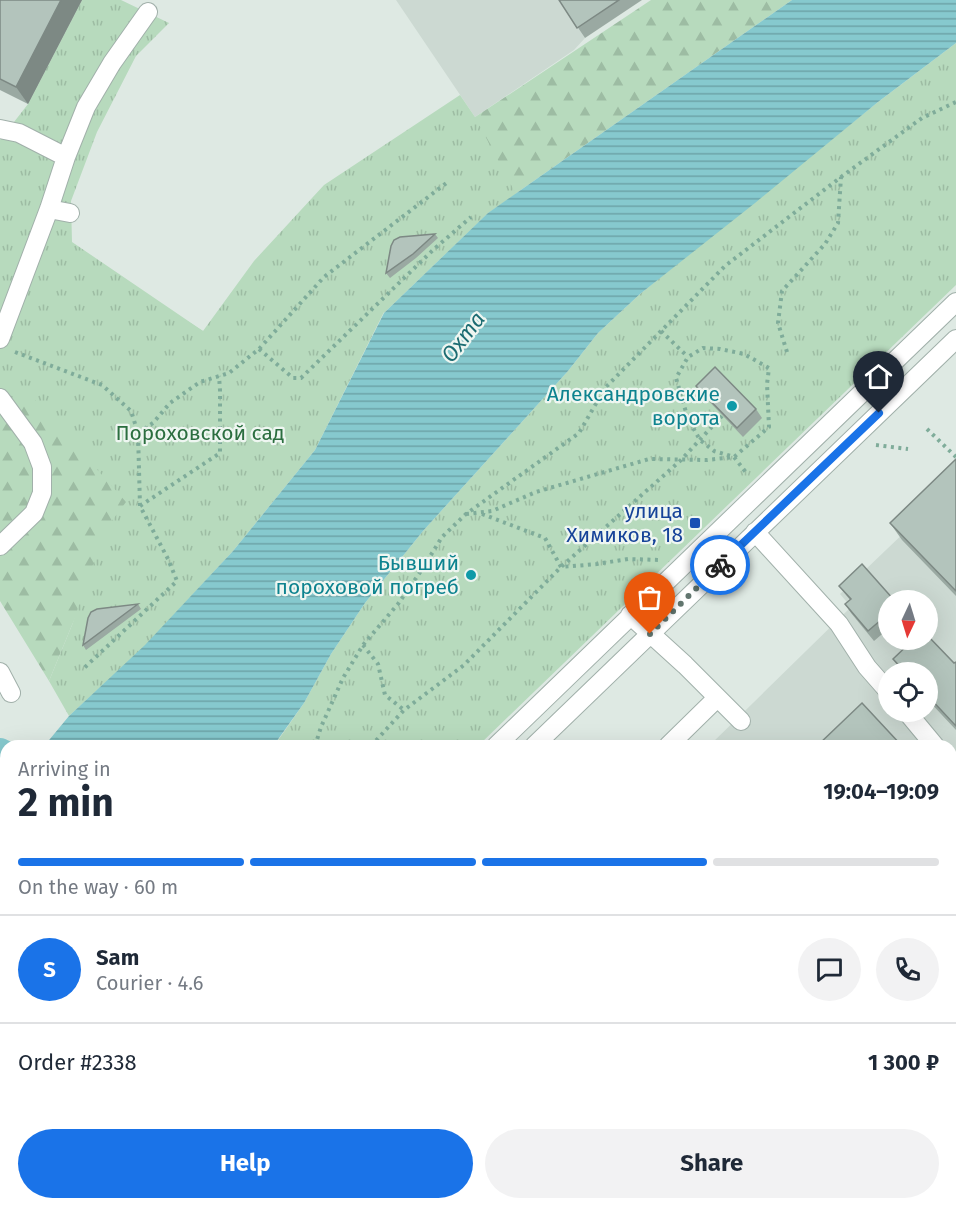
<!DOCTYPE html>
<html lang="en">
<head>
<meta charset="utf-8">
<style>
	:root { --surface:#fff; --page:#f2f2f3; --text:#1f2937; --muted:#747a83; --line:#e0e1e3; --accent:#1a73e8 }
	body { margin:0; font-family:"Fira Sans",sans-serif; background:var(--page); color:var(--text); height:100vh; display:flex; flex-direction:column; font-size:22px; white-space:nowrap }
	* { box-sizing:border-box; margin:0 }
	p { font-size:20px; color:var(--muted) }
	.icon { flex:none; width:33px; height:33px; fill:none; stroke:currentColor; stroke-width:2; stroke-linecap:round; stroke-linejoin:round }
	.map { position:relative; flex:1; overflow:hidden }
	.drawer { position:absolute; left:0px; top:740px; width:957px; height:470px; display:flex; flex-direction:column; background:var(--surface); border-radius:18px 18px 0 0; box-shadow:0 6px 24px #0002 }
	.drawer>* { flex:none }
	.needle { width:39px; rotate:184deg }
	.fabs { position:absolute; left:878px; top:590px; display:grid; gap:12px }
	.fabs a { display:grid; place-items:center; width:60px; height:60px; border-radius:50%; background:var(--surface); box-shadow:0 6px 24px #0002; font-size:30px }
	.pin { position:absolute; display:grid; place-items:center; width:51px; height:51px; color:#fff; margin:-62px -26px; border-radius:50% 50% 50% 0; rotate:-45deg; box-shadow:0 0 6px #0007 }
	.pin .icon { rotate:45deg }
	.courier { position:absolute; display:grid; place-items:center; width:60px; height:60px; margin:-30px; border:4px solid #1a73e8; border-radius:50%; background:#fff; color:#222; box-shadow:0 2px 8px #0007 }
	.overview em { font-style:normal; font-weight:700 }
	.overview div { display:flex; flex-direction:column-reverse }
	.overview { display:flex; align-items:center; justify-content:space-between; height:102px; padding:0 18px }
	h1 { font-size:39px; font-weight:700; line-height:45px }
	.bar { display:grid; grid-template-columns:repeat(4,1fr); gap:9px 6px; align-content:center; height:72px; padding:0 18px }
	.bar i { height:8px; border-radius:4px; background:var(--line) }
	.bar .on { background:var(--accent) }
	.bar p { grid-column:span 4 }
	.line { display:flex; align-items:center; gap:15px; padding:0 18px; border-top:2px solid var(--line) }
	.line div { flex:1 }
	.round { display:grid; place-items:center; flex:none; width:63px; height:63px; border-radius:32px; background:var(--page) }
	.primary-button { display:flex; gap:12px; margin-top:auto; padding:12px 18px }
	.primary-button a { flex:1; height:69px; border-radius:36px; background:var(--accent); color:#fff; font-size:24px; font-weight:700; line-height:69px; text-align:center }
	.primary-button a+a { background:var(--page); color:var(--text) }
	.map>svg:first-child { display:block }
</style>
</head>
<body>
<div class="map">
<svg width="956" height="1208" viewBox="0 0 956 1208">
	<defs>
		<pattern id="grass-dots" width="8" height="8" patternUnits="userSpaceOnUse" patternTransform="scale(1.5)"><rect width="8" height="8" fill="#b7dabd"/><path d="M2 2h.1M6 6h.1" fill="none" stroke="#9dbca3" stroke-width="1.8" stroke-linecap="round"/></pattern>
		<pattern id="forest-firs" width="22" height="20" patternUnits="userSpaceOnUse" patternTransform="scale(1.5)"><rect width="22" height="20" fill="#b7dabd"/><path d="M5 1l3.5 6h-7zM16 11l3.5 6h-7z" fill="#9dbca3"/></pattern>
		<pattern id="park-tufts" width="24" height="20" patternUnits="userSpaceOnUse" patternTransform="scale(1.5)"><rect width="24" height="20" fill="#b7dabd"/><path d="M3 7l-1-3M5 7V3M7 7l1-3M15 17l-1-3M17 17v-4M19 17l1-3" fill="none" stroke="#9dbca3"/></pattern>
		<pattern id="water-rules" width="6" height="5" patternUnits="userSpaceOnUse" patternTransform="scale(1.5)"><rect width="6" height="5" fill="#86c9ce"/><path d="M0 2.5h6" fill="none" stroke="#6da4a8"/></pattern>
	</defs>
	<rect width="100%" height="100%" fill="#dee9e3"/>
	<path fill="#ccd9d2" fill-rule="evenodd" d="M396 0H559L585 38 574 50 475 117Z
		M956 483V1208H174L182 1203H951V746L710 745 851 607 840 594ZM888 600H927V639H888ZM888 672H927V711H888Z"/>
	<path fill="url(#grass-dots)" d="M6 915V1037L0 1041V918Z"/>
	<path fill="url(#forest-firs)" d="M651 0H792L488 213 384 313 349 201Z
		M0 204 203 331 72 625 49 681 0 601Z"/>
	<path fill="url(#park-tufts)" d="M82 0H121L169 23 136 56 97 132 71 201 72 242 203 331 254 261 324 185 460 95 475 117 516 194 488 213 384 312 315 450 233 551 145 646 69 716 49 681 72 625 105 530 126 502 29 393 0 424V140L28 104Z
		M956 43V285L479 745 274 746 304 703 331 654 365 603 423 531 568 371 598 333 640 294 878 102Z
		M6 1037V1145L0 1148V1041Z"/>
	<path fill="url(#water-rules)" d="M792 0H956V43L878 102 755 203 640 294 598 333 568 371 423 531 365 603 331 654 304 703 274 745H45L69 716 145 645 233 551 315 450 384 313 488 213Z
		M6 792V915L0 918V797Z"/>
	<g fill="none" stroke-linecap="round" stroke-linejoin="round">
		<path stroke="#86c9ce" stroke-width="26" d="M0 751 6 754
			M0 991 6 988"/>
		<defs>
			<path id="minor" d="M0 129 19 133 66 157
				M49 209 70 213
				M0 339 49 209 66 157 86 107 112 63 148 12
				M0 398 33 443 42 467V493L34 513 0 546
				M755 532 839 624 867 667 888 691
				M630 615 685 665 741 721
				M0 672 11 693
				M906 711 935 746
				M496 746 956 302
				M534 746 956 339
				M668 746 717 698
				M951 764 956 770
				M0 1170 6 1166
				M0 1203 6 1200
				M336 1203 338 1208
				M404 1208 407 1203
				M953 1208 956 1205"/>
		</defs>
		<use href="#minor" stroke="#a1b0aa" stroke-width="20"/>
		<path stroke="#7fac9a" stroke-width="4" stroke-dasharray="3 4.5" stroke-linecap="butt" d="M661 331 688 357
			M259 349 293 378H301L433 250 471 217
			M15 352 102 385 131 411 138 433 140 506 168 559 177 581 83 669
			M787 352 778 323 782 291 825 244 838 223 841 177
			M927 429 956 457
			M138 433 153 423 170 403 200 382 229 373 259 349 324 277 449 181
			M876 445 908 449
			M140 506 220 453V390L219 376
			M466 514 492 511 536 492 649 459 707 460 734 457 769 427 767 384 769 368 744 354 720 349 703 348 688 357 676 378 688 419 700 440 714 451 734 457 748 475
			M482 514 545 538 561 567 597 564 628 559 660 560
			M363 645 378 664 385 695 404 710
			M315 746 321 727 343 678 363 645 398 604 421 571 442 537 466 514 579 433 605 388 725 266 841 177 922 118 956 102
			M371 746 404 710 464 665 561 567 681 460 722 416
			M0 1055 6 1052
			M0 1103 6 1098"/>
		<use href="#minor" stroke="#fff" stroke-width="18"/>
	</g>
	<path fill="#9aa9a2" d="M0 0H82L28 104 0 90Z
		M559 0H642L585 38Z
		M435 234 438 238 416 258 390 278 386 273Z
		M696 386 756 409 762 418 743 437 703 395Z
		M956 459V596L902 540 890 523Z
		M839 586 888 600V629L874 641 851 613 845 604 850 600Z
		M138 604 141 609 86 650 83 645Z
		M893 659 954 663 956 662V730L927 699V672H902Z
		M951 797 956 802V832L951 837Z"/>
	<path fill="#7d8984" d="M61 0H82L28 104 16 87Z"/>
	<path fill="#b3c4bc" stroke="#7d8984" stroke-width="1.5" d="M0 0H61L16 87 0 79Z
		M559 0H619L577 28Z
		M435 234 413 254 386 273 391 246 394 240 400 237Z
		M715 367 756 409 737 428 696 386Z
		M956 459V591L890 523Z
		M862 564 894 600H888V614L868 631 845 604 851 599 839 586Z
		M138 604 83 645 88 618 91 612 97 609Z
		M927 635 954 663 956 662V726L927 695V672H905L893 659 914 639H927Z
		M862 703 902 746H817Z
		M951 797 956 802 951 808Z
		M160 1203H319L323 1208H153Z"/>
	<g fill="none" stroke-linecap="round" stroke-linejoin="round">
		<path stroke="#62766f" stroke-width="6" stroke-dasharray="0 10.8" d="M650 634 720 565"/>
		<path stroke="#1a73e8" stroke-width="8" d="M720 565 879 413"/>
	</g>
	<g fill="#0f9aa8" stroke="#eef6f1" stroke-width="2">
		<circle cx="732" cy="406" r="6"/>
		<circle cx="471" cy="575" r="6"/>
	</g>
	<rect fill="#1a4fb4" stroke="#eef6f1" stroke-width="2" x="689" y="517" width="12" height="12" rx="3"/>
	<g text-anchor="middle" dominant-baseline="central" stroke-width="4.5" stroke-linejoin="round" paint-order="stroke">
		<g font-size="21" fill="#0d838f" stroke="#eef6f1" text-anchor="end">
			<text x="720" y="394">Александровские<tspan x="720" dy="24">ворота</tspan></text>
			<text x="459" y="563">Бывший<tspan x="459" dy="24">пороховой погреб</tspan></text>
		</g>
		<g font-size="21" fill="#2b6e3f" stroke="#eef6f1">
			<text x="200" y="433">Пороховской сад</text>
		</g>
		<g font-size="21" fill="#164399" stroke="#eef6f1" text-anchor="end">
			<text x="683" y="511">улица<tspan x="683" dy="24">Химиков, 18</tspan></text>
		</g>
		<g font-size="22" font-style="italic" fill="#1c6c72" stroke="#eef6f1">
			<text transform="translate(463 337) rotate(-53)">Охта</text>
		</g>
	</g>
</svg>
<div class="fabs">
<a><svg class="needle" viewBox="-14 -14 28 28"><path d="M0-13l5 13h-10z" fill="#e53935"/><path d="M0 13l5-13h-10z" fill="#747a83"/></svg></a>
<a><svg class="icon" aria-label="locate" viewBox="0 0 24 24"><circle cx="12" cy="12" r="6"/><path d="M12 2v4M12 18v4M2 12h4M18 12h4"/></svg></a>
</div>
<div class="pin" style="left:650px;top:634px;background:#ea580c"><svg class="icon" aria-label="bag" viewBox="0 0 24 24"><path d="M5 8h14l-1 12H6zM9 8a3 3 0 0 1 6 0"/></svg></div>
<div class="pin" style="left:879px;top:413px;background:#1f2937"><svg class="icon" aria-label="home" viewBox="0 0 24 24"><path d="M3 11l9-7 9 7M6 9v11h12V9"/></svg></div>
<div class="courier" style="left:720px;top:565px"><svg class="icon" aria-label="bike" viewBox="0 0 24 24"><circle cx="6" cy="16" r="4"/><circle cx="18" cy="16" r="4"/><path d="M6 16l4-8h5l3 8M10 8l3 8H6M13 5h3"/></svg></div>
<section class="drawer">
<div class="overview"><div><h1>2 min</h1><p>Arriving in</p></div><em>19:04–19:09</em></div>
<div class="bar"><i class="on"></i><i class="on"></i><i class="on"></i><i></i><p>On the way · 60 m</p></div>
<div class="line" style="height:108px"><b class="round" style="background:var(--accent);color:#fff">S</b><div><b>Sam</b><p>Courier · 4.6</p></div><a class="round"><svg class="icon" aria-label="chat" viewBox="0 0 24 24"><path d="M4 5h16v11H9l-5 4z"/></svg></a><a class="round"><svg class="icon" aria-label="phone" viewBox="0 0 24 24"><path d="M5 4h4l2 5-3 2q2 4 5 5l2-3 5 2v4C11 20 4 13 5 4z"/></svg></a></div>
<div class="line" style="height:78px"><div>Order #2338</div><b>1 300 ₽</b></div>
<div class="primary-button"><a>Help</a><a>Share</a></div>
</section>
</div>
</body>
</html>
